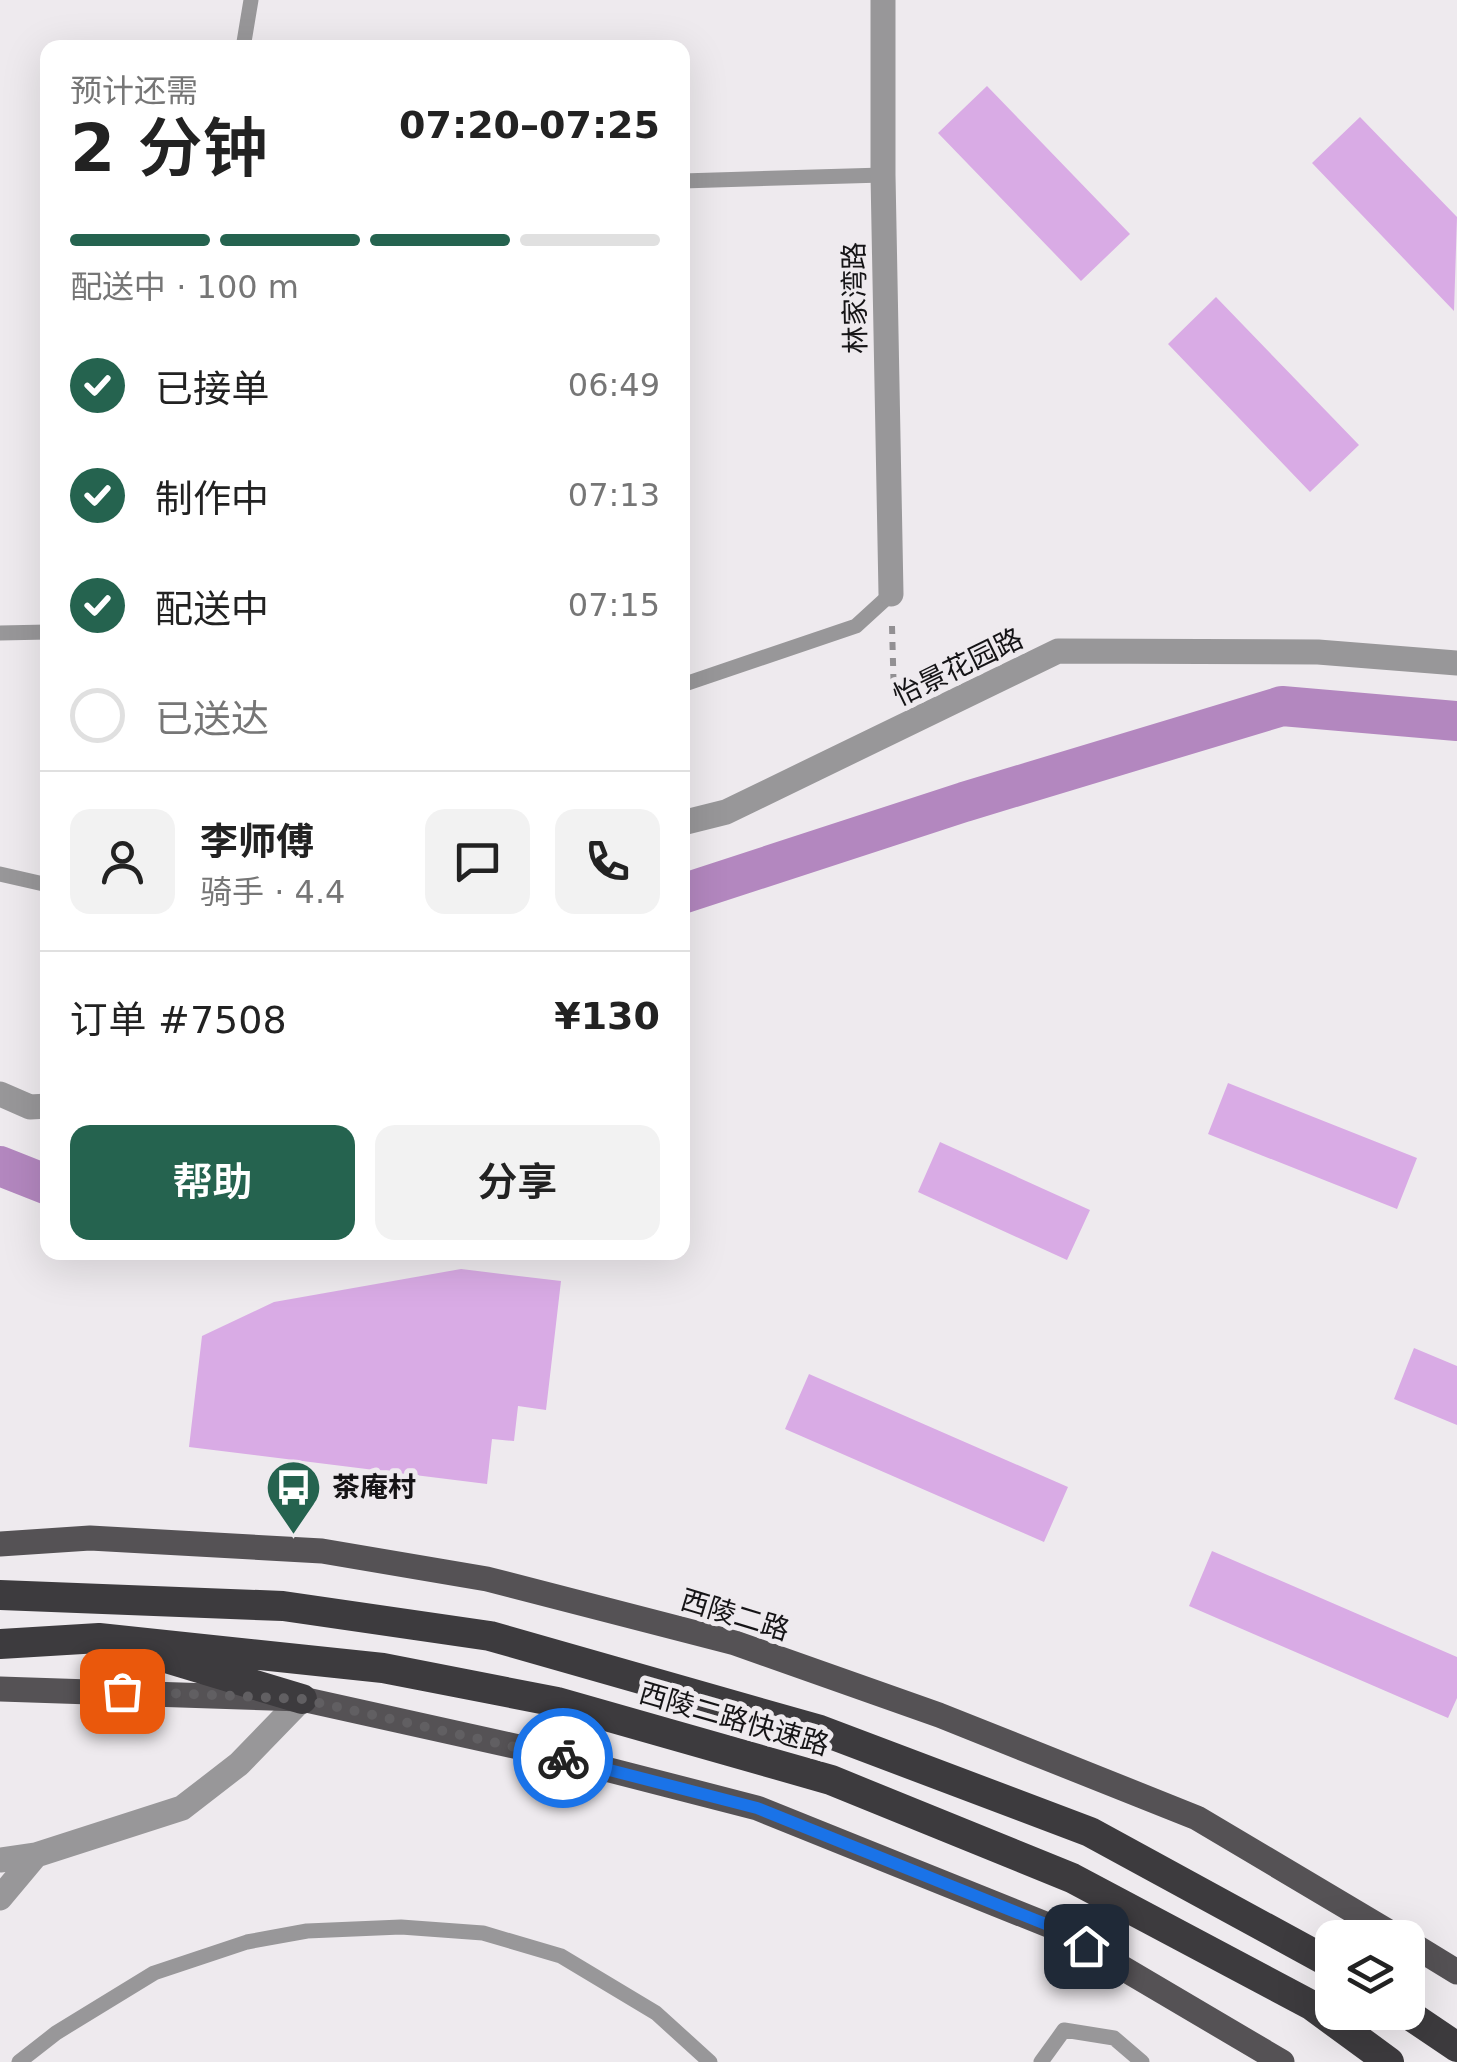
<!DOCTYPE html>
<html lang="zh">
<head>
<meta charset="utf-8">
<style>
	:root { --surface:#fff; --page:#f2f2f2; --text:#222; --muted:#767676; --line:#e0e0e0; --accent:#25634f }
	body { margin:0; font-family:"DejaVu Sans","Noto Sans SC",sans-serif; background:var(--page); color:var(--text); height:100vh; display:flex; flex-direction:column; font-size:38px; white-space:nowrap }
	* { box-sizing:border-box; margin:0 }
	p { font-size:32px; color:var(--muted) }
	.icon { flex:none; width:55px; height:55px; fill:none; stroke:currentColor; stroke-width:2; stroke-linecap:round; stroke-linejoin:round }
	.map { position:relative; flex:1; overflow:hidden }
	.panel { position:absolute; left:40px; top:40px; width:650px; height:1220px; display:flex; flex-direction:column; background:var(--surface); border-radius:20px; box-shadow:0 10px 40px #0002 }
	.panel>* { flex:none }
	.controls { position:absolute; left:1315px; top:1920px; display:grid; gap:20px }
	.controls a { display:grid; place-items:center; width:110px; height:110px; border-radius:20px; background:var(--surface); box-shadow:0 10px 40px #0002; font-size:50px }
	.pin { position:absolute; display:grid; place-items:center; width:85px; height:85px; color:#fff; margin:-42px; border-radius:20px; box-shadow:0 5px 15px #0006 }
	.courier { position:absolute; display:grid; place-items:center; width:100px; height:100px; margin:-50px; border:8px solid #1a73e8; border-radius:50%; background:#fff; color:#222; box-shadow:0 2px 12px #0007 }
	.summary em { font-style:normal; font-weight:600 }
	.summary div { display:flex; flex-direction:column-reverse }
	.summary { display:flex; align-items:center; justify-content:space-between; height:170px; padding:0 30px }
	h1 { font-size:65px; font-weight:600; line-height:75px }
	.bar { display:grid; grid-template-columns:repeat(4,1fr); gap:15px 10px; align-content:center; height:120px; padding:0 30px }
	.bar i { height:12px; border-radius:8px; background:var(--line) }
	.bar .active { background:var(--accent) }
	.bar p { grid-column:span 4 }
	.line { display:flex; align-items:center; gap:25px; padding:0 30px; border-top:2px solid var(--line) }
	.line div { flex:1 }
	.round { display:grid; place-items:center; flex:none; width:105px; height:105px; border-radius:20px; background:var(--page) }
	ol { padding:0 30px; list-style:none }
	li { display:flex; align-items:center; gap:30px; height:110px }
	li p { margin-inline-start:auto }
	li .icon { padding:10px; border-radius:50%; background:var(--accent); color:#fff; stroke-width:4 }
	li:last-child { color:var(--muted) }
	li i { width:55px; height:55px; border:5px solid var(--line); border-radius:50% }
	.button { display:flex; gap:20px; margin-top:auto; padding:20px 30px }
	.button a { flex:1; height:115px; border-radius:20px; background:var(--accent); color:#fff; font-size:40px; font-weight:600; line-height:115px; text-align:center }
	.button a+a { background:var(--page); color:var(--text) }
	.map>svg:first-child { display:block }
</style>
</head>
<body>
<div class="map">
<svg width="1457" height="2062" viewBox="0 0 1457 2062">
	<rect width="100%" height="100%" fill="#eeeaee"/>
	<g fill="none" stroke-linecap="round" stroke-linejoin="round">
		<path stroke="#b387bf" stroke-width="40" d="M682 894 964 802 1282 706 1457 721
			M0 1166 48 1185"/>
	</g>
	<path fill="#d9abe5" d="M987 86 1130 234 1081 281 938 133Z
		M1360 117 1457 217 1454 311 1312 163Z
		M1216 297 1359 445 1310 492 1168 344Z
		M1228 1083 1417 1158 1397 1209 1208 1134Z
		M940 1142 1090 1210 1067 1260 918 1192Z
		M461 1269 561 1281 546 1410 518 1406 514 1441 492 1439 487 1484 189 1447 202 1336 274 1302Z
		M1414 1348 1457 1366V1425L1394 1399Z
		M809 1374 1068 1487 1044 1542 785 1429Z
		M1212 1551 1457 1657V1698L1448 1718 1189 1606Z"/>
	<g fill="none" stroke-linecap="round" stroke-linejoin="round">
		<path stroke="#929093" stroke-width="6" stroke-dasharray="8 8" stroke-linecap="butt" d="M892 626 894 698"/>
		<path stroke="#989799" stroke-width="15" d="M243 48 251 0
			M682 181 883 175
			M0 633 48 632
			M682 685 856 626 891 594
			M0 874 48 885
			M19 2062 56 2033 154 1973 247 1942 307 1931 401 1927 483 1933 561 1956 656 2013 710 2062
			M1041 2062 1064 2030 1114 2038 1142 2062"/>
		<path stroke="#989799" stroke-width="25" d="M883 0V175L891 594
			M682 823 726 812 1058 651 1318 652 1457 663
			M0 1094 30 1107 48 1106
			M0 1860 36 1855 182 1808 239 1764 302 1699
			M0 1898 36 1855"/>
		<path stroke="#555255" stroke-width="25" d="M0 1544 90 1538 322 1551 487 1579 735 1643 939 1715 1197 1818 1399 1938
			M0 1689 302 1699 532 1750 757 1808 1053 1927 1282 2062
			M1408 1942 1457 1972"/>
		<path stroke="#3d3b3e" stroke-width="30" d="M0 1595 283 1606 490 1636 820 1730 1090 1832 1332 1964
			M0 1644 99 1638 383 1668 557 1702 831 1780 1072 1878 1311 2005 1389 2062
			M169 1659 302 1699
			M1405 2012 1457 2047"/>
	</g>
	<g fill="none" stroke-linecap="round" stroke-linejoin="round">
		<path stroke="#615f62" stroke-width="10" stroke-dasharray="0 18" d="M122 1691 302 1699 563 1758"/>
		<path stroke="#1a73e8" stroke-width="12" d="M563 1758 757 1808 1053 1927 1086 1946"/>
	</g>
	<defs>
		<symbol id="bus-pin" viewBox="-11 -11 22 30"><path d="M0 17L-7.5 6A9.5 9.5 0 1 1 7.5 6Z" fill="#25634f" stroke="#eeeaee"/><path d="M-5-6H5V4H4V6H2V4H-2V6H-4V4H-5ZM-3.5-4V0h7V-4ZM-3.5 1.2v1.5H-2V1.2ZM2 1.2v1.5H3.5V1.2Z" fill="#fff"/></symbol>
	</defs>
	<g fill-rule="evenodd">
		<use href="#bus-pin" x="262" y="1456" width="63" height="86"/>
	</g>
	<g text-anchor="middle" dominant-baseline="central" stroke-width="10" stroke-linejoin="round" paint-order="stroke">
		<g font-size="28" fill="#151416" stroke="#eeeaee">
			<text transform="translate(855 298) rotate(-91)">林家湾路</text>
			<text transform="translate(958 667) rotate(-26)">怡景花园路</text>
			<text transform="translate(735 1615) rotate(17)">西陵二路</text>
			<text transform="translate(734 1719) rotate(16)">西陵二路快速路</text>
		</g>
		<g font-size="28" font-weight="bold" fill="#151416" stroke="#eeeaee" text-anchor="start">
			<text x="332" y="1487">茶庵村</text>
		</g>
	</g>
</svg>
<div class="controls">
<a><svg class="icon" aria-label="layers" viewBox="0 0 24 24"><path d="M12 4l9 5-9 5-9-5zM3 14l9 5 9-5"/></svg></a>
</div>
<div class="pin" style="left:122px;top:1691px;background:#ea580c"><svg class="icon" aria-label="bag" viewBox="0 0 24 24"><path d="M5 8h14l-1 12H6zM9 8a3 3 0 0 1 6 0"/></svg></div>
<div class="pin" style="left:1086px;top:1946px;background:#1f2937"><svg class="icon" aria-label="home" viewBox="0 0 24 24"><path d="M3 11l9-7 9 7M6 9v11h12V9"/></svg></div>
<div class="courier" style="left:563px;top:1758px"><svg class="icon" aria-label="bike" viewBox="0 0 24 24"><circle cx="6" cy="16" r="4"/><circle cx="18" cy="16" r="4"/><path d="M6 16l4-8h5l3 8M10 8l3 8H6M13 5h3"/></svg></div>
<section class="panel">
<div class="summary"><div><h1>2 分钟</h1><p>预计还需</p></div><em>07:20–07:25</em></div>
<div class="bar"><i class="active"></i><i class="active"></i><i class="active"></i><i></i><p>配送中 · 100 m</p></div>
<ol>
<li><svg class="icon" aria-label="check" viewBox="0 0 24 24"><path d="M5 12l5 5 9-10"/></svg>已接单<p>06:49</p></li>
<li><svg class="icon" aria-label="check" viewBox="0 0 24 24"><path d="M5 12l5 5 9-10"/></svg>制作中<p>07:13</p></li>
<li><svg class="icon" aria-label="check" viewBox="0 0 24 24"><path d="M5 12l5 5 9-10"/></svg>配送中<p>07:15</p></li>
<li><i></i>已送达</li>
</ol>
<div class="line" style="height:180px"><a class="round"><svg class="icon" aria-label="person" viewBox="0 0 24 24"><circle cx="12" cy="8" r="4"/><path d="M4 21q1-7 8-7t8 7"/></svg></a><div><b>李师傅</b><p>骑手 · 4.4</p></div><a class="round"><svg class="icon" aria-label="chat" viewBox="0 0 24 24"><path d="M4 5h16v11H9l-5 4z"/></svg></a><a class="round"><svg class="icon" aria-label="phone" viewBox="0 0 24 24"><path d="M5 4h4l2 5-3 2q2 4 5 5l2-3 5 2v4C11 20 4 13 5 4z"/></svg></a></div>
<div class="line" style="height:130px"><div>订单 #7508</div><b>¥130</b></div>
<div class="button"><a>帮助</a><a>分享</a></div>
</section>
</div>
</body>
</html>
